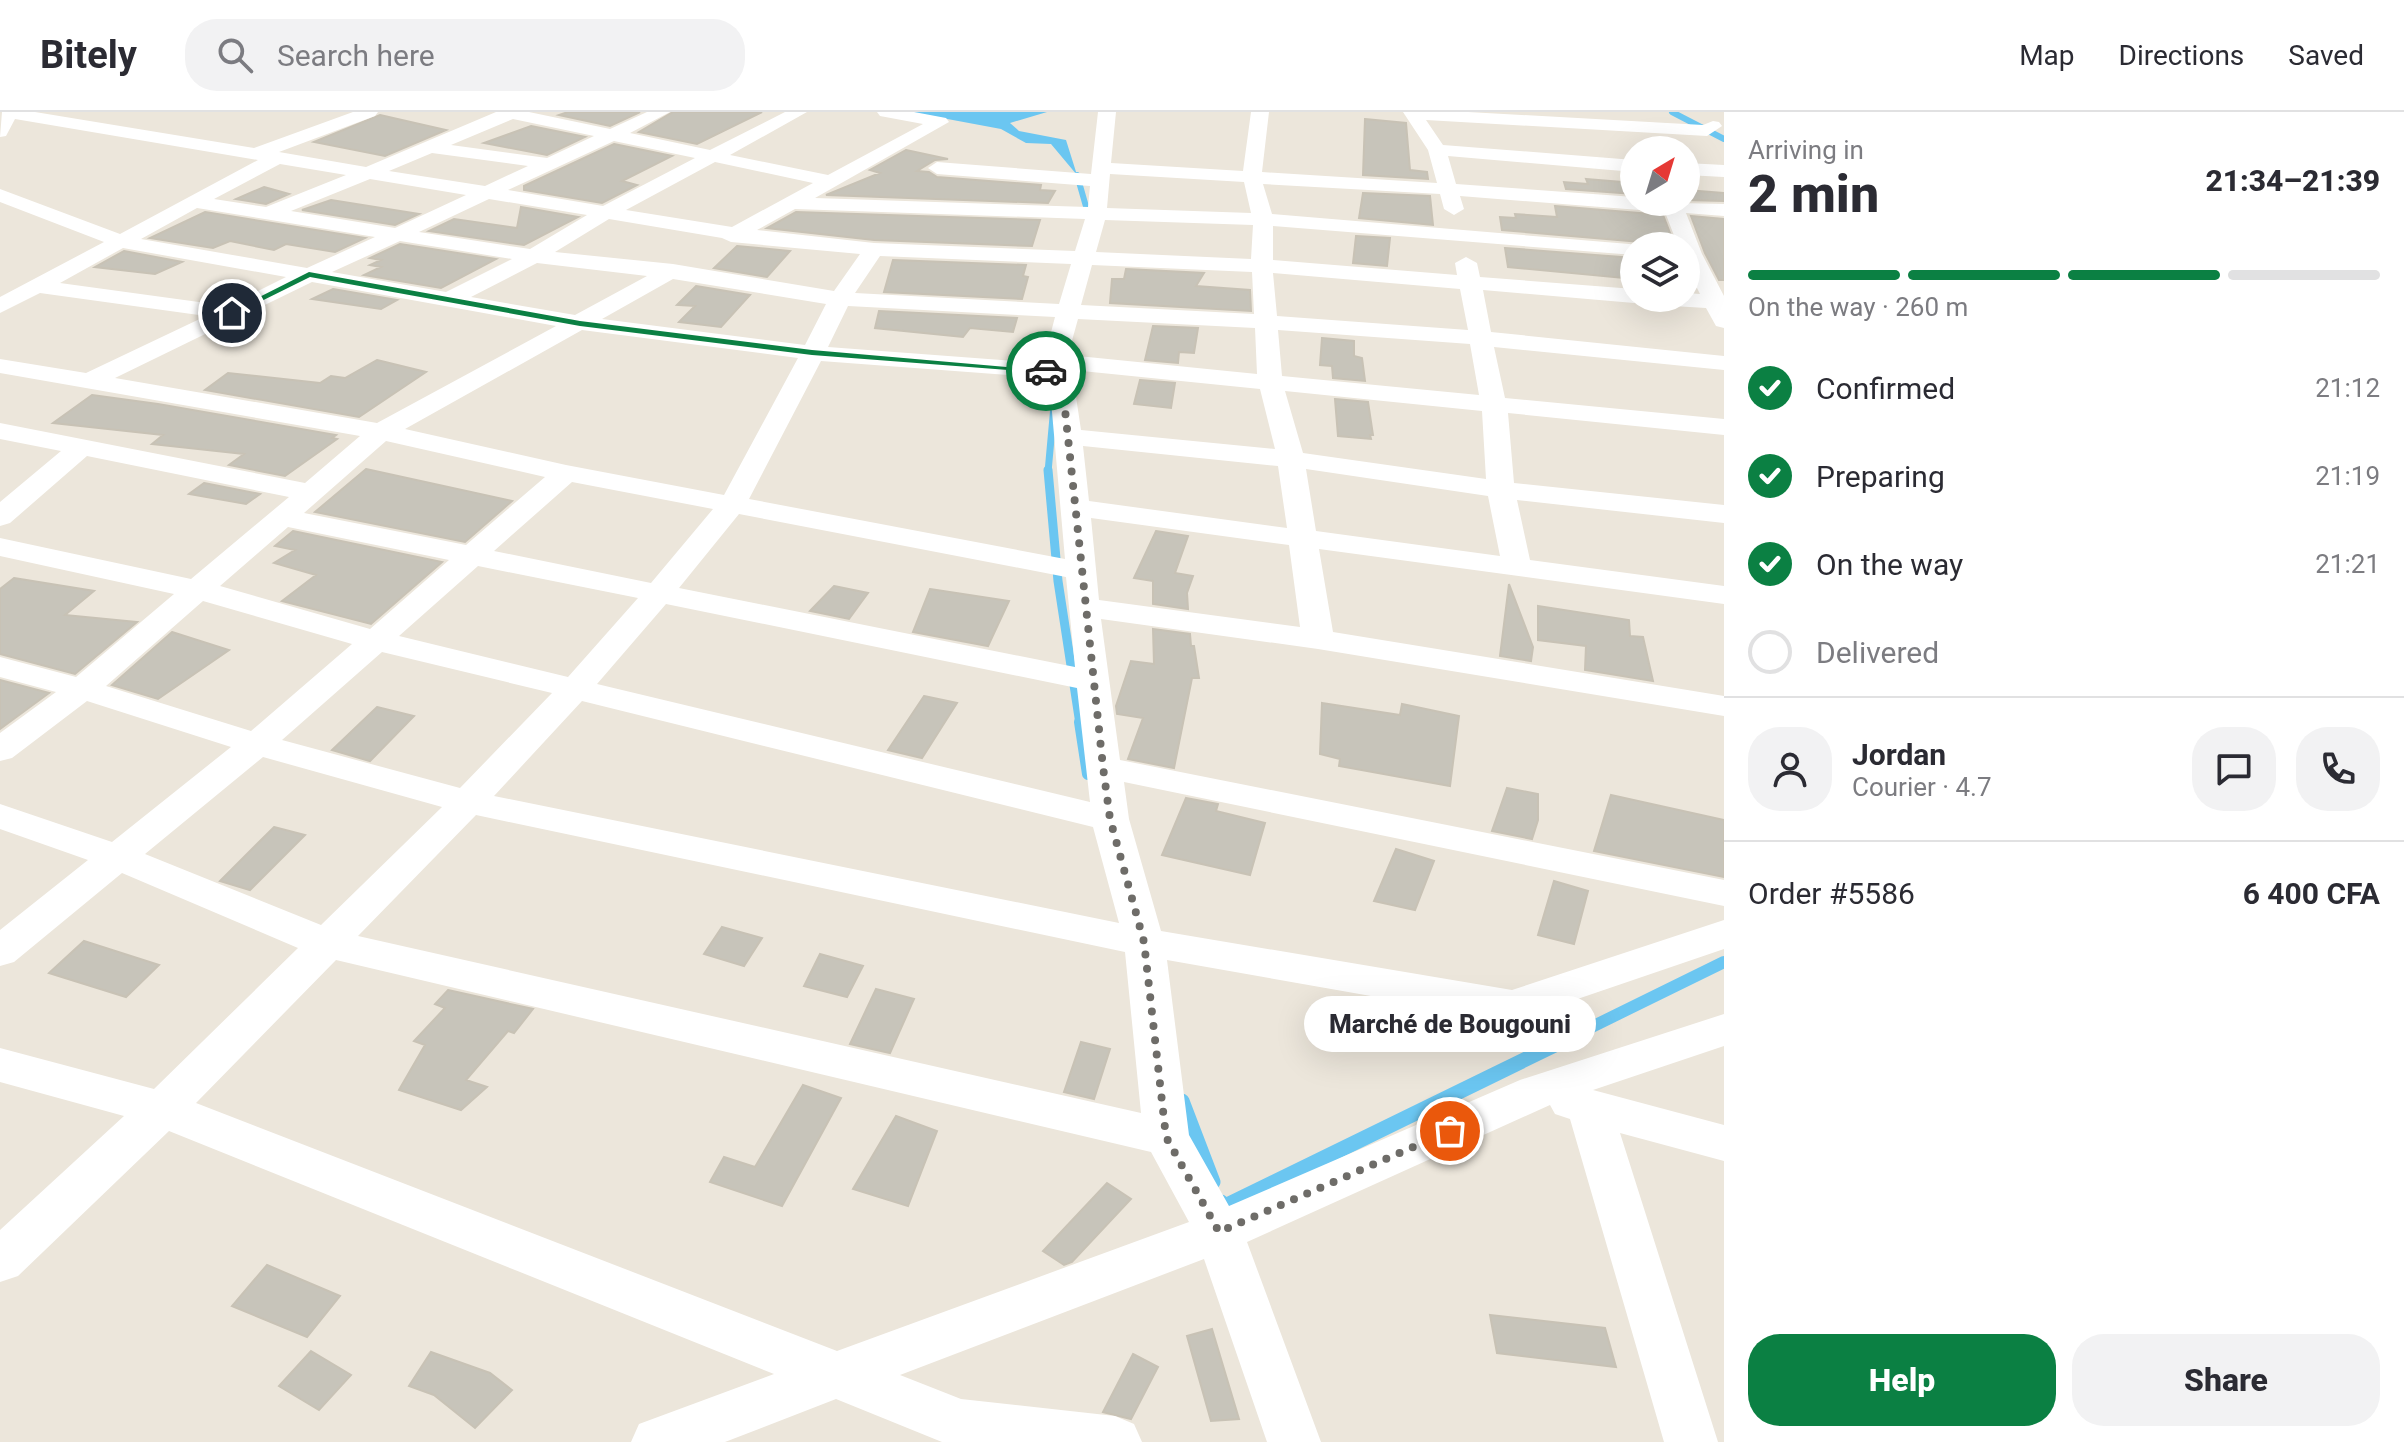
<!DOCTYPE html>
<html lang="en">
<head>
<meta charset="utf-8">
<style>
	:root { --surface:#fff; --page:#f2f2f3; --text:#2b2b33; --muted:#7c7c81; --line:#e1e1e2; --accent:#0b8043 }
	body { margin:0; font-family:Roboto,sans-serif; background:var(--page); color:var(--text); height:100vh; display:flex; flex-direction:column; font-size:30px; white-space:nowrap }
	* { box-sizing:border-box; margin:0 }
	p { font-size:26px; color:var(--muted) }
	.icon { flex:none; width:44px; height:44px; fill:none; stroke:currentColor; stroke-width:2; stroke-linecap:round; stroke-linejoin:round }
	.map { position:relative; flex:1; overflow:hidden }
	.details { display:flex; flex-direction:column; background:var(--surface); width:680px }
	.details>* { flex:none }
	.needle { width:52px; rotate:38deg }
	.tools { position:absolute; left:1620px; top:24px; display:grid; gap:16px }
	.tools a { display:grid; place-items:center; width:80px; height:80px; border-radius:50%; background:var(--surface); box-shadow:0 8px 32px #0002; font-size:40px }
	.pin { position:absolute; display:grid; place-items:center; width:68px; height:68px; color:#fff; margin:-34px; border:4px solid #fff; border-radius:50%; box-shadow:0 2px 8px #0007 }
	.courier { position:absolute; display:grid; place-items:center; width:80px; height:80px; margin:-40px; border:6px solid #0b8043; border-radius:50%; background:#fff; color:#222; box-shadow:0 2px 10px #0007 }
	.bubble { position:absolute; height:56px; border-radius:28px; background:var(--surface); box-shadow:0 8px 32px #0002; font-size:26px; font-weight:800; line-height:56px; text-align:center }
	.head em { font-style:normal; font-weight:800 }
	.head div { display:flex; flex-direction:column-reverse }
	.head { display:flex; align-items:center; justify-content:space-between; height:136px; padding:0 24px }
	h1 { font-size:52px; font-weight:800; line-height:60px }
	.bar { display:grid; grid-template-columns:repeat(4,1fr); gap:12px 8px; align-content:center; height:96px; padding:0 24px }
	.bar i { height:10px; border-radius:6px; background:var(--line) }
	.bar .selected { background:var(--accent) }
	.bar p { grid-column:span 4 }
	.line { display:flex; align-items:center; gap:20px; padding:0 24px; border-top:2px solid var(--line) }
	.line div { flex:1 }
	.round { display:grid; place-items:center; flex:none; width:84px; height:84px; border-radius:32px; background:var(--page) }
	ol { padding:0 24px; list-style:none }
	li { display:flex; align-items:center; gap:24px; height:88px }
	li p { margin-inline-start:auto }
	li .icon { padding:8px; border-radius:50%; background:var(--accent); color:#fff; stroke-width:4 }
	li:last-child { color:var(--muted) }
	li i { width:44px; height:44px; border:4px solid var(--line); border-radius:50% }
	.cta { display:flex; gap:16px; margin-top:auto; padding:16px 24px }
	.cta a { flex:1; height:92px; border-radius:32px; background:var(--accent); color:#fff; font-size:32px; font-weight:800; line-height:92px; text-align:center }
	.cta a+a { background:var(--page); color:var(--text) }
	header { display:flex; align-items:center; gap:48px; box-sizing:border-box; height:112px; padding:0 40px; background:var(--surface); border-bottom:2px solid var(--line) }
	header strong { font-size:38px }
	nav { display:flex; gap:44px; margin-inline-start:auto; font-size:28px }
	.search { width:560px; height:72px; background:var(--page); display:flex; align-items:center; gap:20px; box-sizing:border-box; padding:0 28px; border-radius:32px; color:var(--muted); font-size:30px }
	main { display:flex; flex:1; min-height:0 }
	.map>svg:first-child { display:block }
</style>
</head>
<body>
<header>
<strong>Bitely</strong>
<div class="search"><svg class="icon" aria-label="search" viewBox="0 0 24 24"><circle cx="10" cy="10" r="6"/><path d="M15 15l6 6"/></svg>Search here</div>
<nav><a>Map</a><a>Directions</a><a>Saved</a></nav>
</header>
<main>
<div class="map">
<svg width="1724" height="1330" viewBox="0 0 1724 1330">
	<rect width="100%" height="100%" fill="#ece6db"/>
	<path fill="#6bc6f1" d="M910 0H1047L1010 11 1019 19 1066 28 1077 63 1051 32 1026 31 1001 17Z"/>
	<g fill="none" stroke-linecap="round" stroke-linejoin="round">
		<path stroke="#6bc6f1" stroke-width="6" d="M1672 0 1724 27
			M1077 63 1089 105"/>
		<path stroke="#6bc6f1" stroke-width="7" d="M1048 360 1054 294"/>
		<path stroke="#6bc6f1" stroke-width="9" d="M1048 358 1058 469 1080 612"/>
		<path stroke="#6bc6f1" stroke-width="12" d="M1080 610 1088 662
			M1561 930 1724 850"/>
		<path stroke="#6bc6f1" stroke-width="15" d="M1182 989 1213 1070
			M1221 1090 1223 1095 1565 928"/>
	</g>
	<path fill="#c7c4ba" stroke="#c8c2b5" stroke-width="2" d="M568 0H640L610 14 559 3Z
		M673 0H762L697 32 639 20Z
		M380 3 446 18 385 44 314 30Z
		M1365 7 1406 11 1410 58 1427 60 1428 67 1363 63Z
		M531 14 585 25 547 43 484 31Z
		M614 32 672 44 622 69 637 73 602 91 524 78V74Z
		M906 38 948 47 935 48 917 59 929 60 937 65 1041 73 1040 78 1055 79 1048 91 826 83 880 61 870 58Z
		M1586 67 1634 71V82L1566 77 1564 70 1588 72Z
		M264 75 289 82 266 92 236 87Z
		M1686 78 1724 81V89L1686 88Z
		M1363 81 1430 84 1433 113 1359 106Z
		M331 88 419 102 395 113 302 98Z
		M1555 94 1663 103 1675 134H1644L1641 130 1502 118 1500 105 1516 106 1515 102 1557 105Z
		M521 95 578 105 524 133 429 119 454 107 517 116Z
		M205 100 365 126 335 140 286 132 274 138 230 129 213 136 150 126Z
		M796 100 1040 108 1032 134 874 128 767 116Z
		M1691 104 1724 107V168H1719L1705 141Z
		M1356 124 1390 126 1387 154 1353 151Z
		M400 132 496 147 441 176 364 163 381 155 370 153 381 148 370 146Z
		M737 134 790 139 767 165 714 156Z
		M1505 136 1634 146V167L1508 155Z
		M124 139 182 150 155 162 95 155Z
		M893 148 1026 153 1023 164 1028 165 1022 187 884 180Z
		M1126 157 1204 161 1196 174 1250 178 1251 199 1110 191 1112 167H1124Z
		M696 174 750 183 721 215 679 210 695 194 677 193Z
		M333 177 397 188 381 197 312 187Z
		M879 199 1017 206 1013 220 970 216 963 225 875 216Z
		M1153 214 1198 216 1194 241 1179 240 1178 251 1145 248Z
		M1322 226 1354 229V244L1362 246 1365 269 1333 266 1332 254 1320 253Z
		M377 248 426 260 359 305 205 278 228 261 320 271 331 264 345 266Z
		M1140 268 1175 271 1171 296 1134 292Z
		M92 283 158 292 336 323 332 326 337 327 285 364 229 353 244 342 152 332 163 323 53 311Z
		M1335 287 1368 290 1373 323H1370L1371 327 1338 324Z
		M366 357 512 389 465 430 315 400Z
		M204 371 260 382 246 392 189 382Z
		M293 419 442 450 371 512 282 489 316 463 274 451 295 438 275 434Z
		M1156 419 1188 424 1175 461 1193 464 1187 481 1188 497 1153 492V469L1134 466Z
		M14 466 94 479 65 503 137 510 75 562 0 542V477Z
		M1509 472 1533 535 1531 549 1500 544Z
		M834 474 868 481 849 507 810 499Z
		M930 477 1009 489 988 534 913 520Z
		M1538 494 1629 508 1630 524 1643 525 1653 569 1585 558 1586 534 1538 528Z
		M1153 517 1190 522 1191 534H1194L1199 566H1192L1174 656 1128 647 1143 606 1117 602 1116 594 1131 549 1154 552Z
		M172 520 229 538 158 587 112 573Z
		M0 568 49 581 0 617Z
		M924 584 957 591 922 646 888 638Z
		M1322 591 1400 603 1402 592 1459 604 1450 674 1339 654 1340 647 1320 642Z
		M377 595 414 604 370 649 332 638Z
		M1507 676 1538 682V708L1532 727 1492 719Z
		M1611 683 1724 708V765L1594 739Z
		M1186 686 1218 692 1216 699 1265 711 1250 763 1162 743Z
		M274 715 305 723 250 778 220 769Z
		M1396 737 1434 749 1415 798 1374 789Z
		M1554 769 1588 779 1574 832 1538 823Z
		M722 815 762 826 744 854 704 842Z
		M84 829 159 853 126 885 49 861Z
		M820 842 863 854 847 885 804 874Z
		M876 877 914 887 890 941 850 932Z
		M448 878 533 897 514 921 508 919 466 968 487 975 461 998 399 978 425 933 414 929 445 896 435 892Z
		M1081 930 1110 937 1094 987 1064 980Z
		M803 973 841 986 782 1094 710 1070 724 1045 755 1055Z
		M896 1004 937 1019 908 1094 853 1077Z
		M1107 1071 1131 1087 1072 1150 1064 1153 1043 1139Z
		M267 1153 340 1184 307 1225 232 1194Z
		M1490 1203 1605 1216 1616 1255 1497 1241Z
		M1212 1217 1239 1307 1211 1309 1187 1224Z
		M311 1239 351 1263 319 1298 279 1274Z
		M431 1240 490 1261 512 1278 475 1316 434 1283 409 1274Z
		M1133 1242 1158 1255 1131 1307 1103 1300Z"/>
	<g fill="none" stroke-linecap="round" stroke-linejoin="round">
		<path fill="#fff" fill-rule="evenodd" d="M2 0H35L254 36 353 0H378L375 4 279 40 366 55 496 0H529L610 17 647 0H670L630 21 710 38 785 0H807L730 43 828 63 923 12 880 4 877 0H914L946 6 949 10 815 86 1088 95 1090 74 937 62 928 56 937 50 1091 62 1098 0H1116L1111 51 1243 59 1251 0H1269L1262 60 1437 71 1428 38 1403 0H1468L1703 13 1713 9 1719 10 1722 14 1707 24 1426 8 1443 33 1634 48V60L1448 44 1456 72 1634 85V90L1724 92V104L1686 101 1702 142 1724 184V216L1716 214 1706 196 1656 193 1645 186H1686V181L1700 182 1686 154V134H1678L1665 100 1460 84 1464 97 1454 103 1444 97 1440 82 1263 72 1272 102 1641 133 1634 134V143L1273 114V148L1457 163 1455 151 1466 145 1477 151 1480 165 1634 177V186H1644L1634 191 1483 178 1491 220 1724 244V258L1494 235 1505 286 1724 307V323L1508 301 1514 371 1724 393V411L1517 388 1530 448 1724 474V492L1319 437 1333 520 1724 584V604L1318 537 1101 507 1120 648 1724 768V794L1124 670 1129 707 1161 819 1512 878 1724 808V837L1513 909 1167 848 1189 1023 1229 1094 1520 968 1724 902V934L1593 978 1724 1013V1049L1620 1021 1718 1330H1664L1570 1007 1555 1002 1550 993 1247 1130 1321 1330H1267L1204 1147 900 1263 961 1287 1115 1304 1134 1312 1142 1330H942L836 1287 725 1330H631L639 1312 774 1262 169 1019 18 1164 0 1170V1118L124 1004 0 970V936L154 977 298 836 122 761 14 850 0 854V818L88 748 0 717V692L112 730 231 635 87 589 12 646 0 649V621L56 580 0 565V545L76 565 174 482 0 444V426L191 467 289 385 87 344 10 411 0 414V390L61 339 0 327V311L305 371 360 324 0 261V247L86 261 206 204 40 181 0 201V185L104 130 0 90V77L120 122 258 48 15 7 6 24 0 25ZM513 7 594 24 547 46 451 33ZM614 29 695 46 603 94 508 78ZM432 41 528 54 485 74 389 59ZM715 50 813 71 732 115 626 98ZM280 52 346 63 266 95 214 87ZM1110 62 1244 70 1251 101 1107 96ZM370 67 466 83 395 116 291 99ZM489 87 587 103 530 137 419 120ZM197 96 375 125 307 156 141 127ZM795 97 1085 107 1075 139 874 131 757 118ZM609 107 722 126 731 130 860 142 834 179 673 152 555 140ZM1105 108 1253 113 1251 147 1096 140ZM400 129 512 147 446 180 332 160ZM123 136 286 165 228 194 60 171ZM880 144 1071 152 1059 192 855 181ZM537 151 647 164 575 203 471 185ZM1092 153 1252 160 1254 202 1081 193ZM1273 161 1460 177 1468 218 1277 204ZM673 167 826 192 805 233 602 207ZM312 170 556 214 377 311 115 266ZM848 194 1055 205 1043 251 828 235ZM1078 207 1255 216 1257 262 1068 243ZM582 218 798 246 724 383 566 353 405 317ZM1278 218 1470 232 1479 283 1282 264ZM821 249 1049 266 1065 447 749 387ZM1072 258 1260 277 1275 337 1081 318ZM1285 279 1482 299 1486 367 1303 341ZM386 329 545 365 466 433 304 401ZM1083 334 1278 354 1287 416 1089 389ZM1306 357 1488 384 1500 444 1316 419ZM572 370 713 397 651 471 494 439ZM739 402 1066 465 1075 555 679 476ZM1091 406 1289 433 1300 515 1099 488ZM288 415 449 448 370 517 220 474ZM478 454 638 486 568 565 399 524ZM203 489 352 532 251 619 106 574ZM666 492 1077 576 1090 690 597 572ZM382 540 552 581 460 676 282 628ZM582 589 1093 715 1119 811 494 684ZM263 645 442 695 321 813 145 742ZM476 703 1125 840 1141 1001 358 824ZM336 848 1151 1040 1189 1110 837 1239 196 991Z
			M1686 51 1724 53V65L1686 63Z"/>
	</g>
	<path fill="#0b8043" d="M309 160 580 209 812 238 1051 259 1046 261 812 243 580 214 310 165 235 202 228 201Z"/>
	<g fill="none" stroke-linecap="round" stroke-linejoin="round">
		<path stroke="#6e6c68" stroke-width="8" stroke-dasharray="0 14.4" d="M1046 259 1061 260 1103 655 1110 707 1144 830 1166 1025 1219 1120 1450 1019"/>
	</g>
</svg>
<div class="tools">
<a><svg class="needle" viewBox="-14 -14 28 28"><path d="M0-13l5 13h-10z" fill="#e53935"/><path d="M0 13l5-13h-10z" fill="#7c7c81"/></svg></a>
<a><svg class="icon" aria-label="layers" viewBox="0 0 24 24"><path d="M12 4l9 5-9 5-9-5zM3 14l9 5 9-5"/></svg></a>
</div>
<div class="pin" style="left:1450px;top:1019px;background:#ea580c"><svg class="icon" aria-label="bag" viewBox="0 0 24 24"><path d="M5 8h14l-1 12H6zM9 8a3 3 0 0 1 6 0"/></svg></div>
<div class="pin" style="left:232px;top:201px;background:#1f2937"><svg class="icon" aria-label="home" viewBox="0 0 24 24"><path d="M3 11l9-7 9 7M6 9v11h12V9"/></svg></div>
<div class="courier" style="left:1046px;top:259px"><svg class="icon" aria-label="car" viewBox="0 0 24 24"><path d="M5 17H2v-5l4-1 3-4h7l3 4 3 1v5h-3M9 17h6M6 11h13"/><circle cx="7" cy="17" r="2"/><circle cx="17" cy="17" r="2"/></svg></div>
<div class="bubble" style="left:1304px;top:884px;width:292px">Marché de Bougouni</div>
</div>
<section class="details">
<div class="head"><div><h1>2 min</h1><p>Arriving in</p></div><em>21:34–21:39</em></div>
<div class="bar"><i class="selected"></i><i class="selected"></i><i class="selected"></i><i></i><p>On the way · 260 m</p></div>
<ol>
<li><svg class="icon" aria-label="check" viewBox="0 0 24 24"><path d="M5 12l5 5 9-10"/></svg>Confirmed<p>21:12</p></li>
<li><svg class="icon" aria-label="check" viewBox="0 0 24 24"><path d="M5 12l5 5 9-10"/></svg>Preparing<p>21:19</p></li>
<li><svg class="icon" aria-label="check" viewBox="0 0 24 24"><path d="M5 12l5 5 9-10"/></svg>On the way<p>21:21</p></li>
<li><i></i>Delivered</li>
</ol>
<div class="line" style="height:144px"><a class="round"><svg class="icon" aria-label="person" viewBox="0 0 24 24"><circle cx="12" cy="8" r="4"/><path d="M4 21q1-7 8-7t8 7"/></svg></a><div><b>Jordan</b><p>Courier · 4.7</p></div><a class="round"><svg class="icon" aria-label="chat" viewBox="0 0 24 24"><path d="M4 5h16v11H9l-5 4z"/></svg></a><a class="round"><svg class="icon" aria-label="phone" viewBox="0 0 24 24"><path d="M5 4h4l2 5-3 2q2 4 5 5l2-3 5 2v4C11 20 4 13 5 4z"/></svg></a></div>
<div class="line" style="height:104px"><div>Order #5586</div><b>6 400 CFA</b></div>
<div class="cta"><a>Help</a><a>Share</a></div>
</section>
</main>
</body>
</html>
